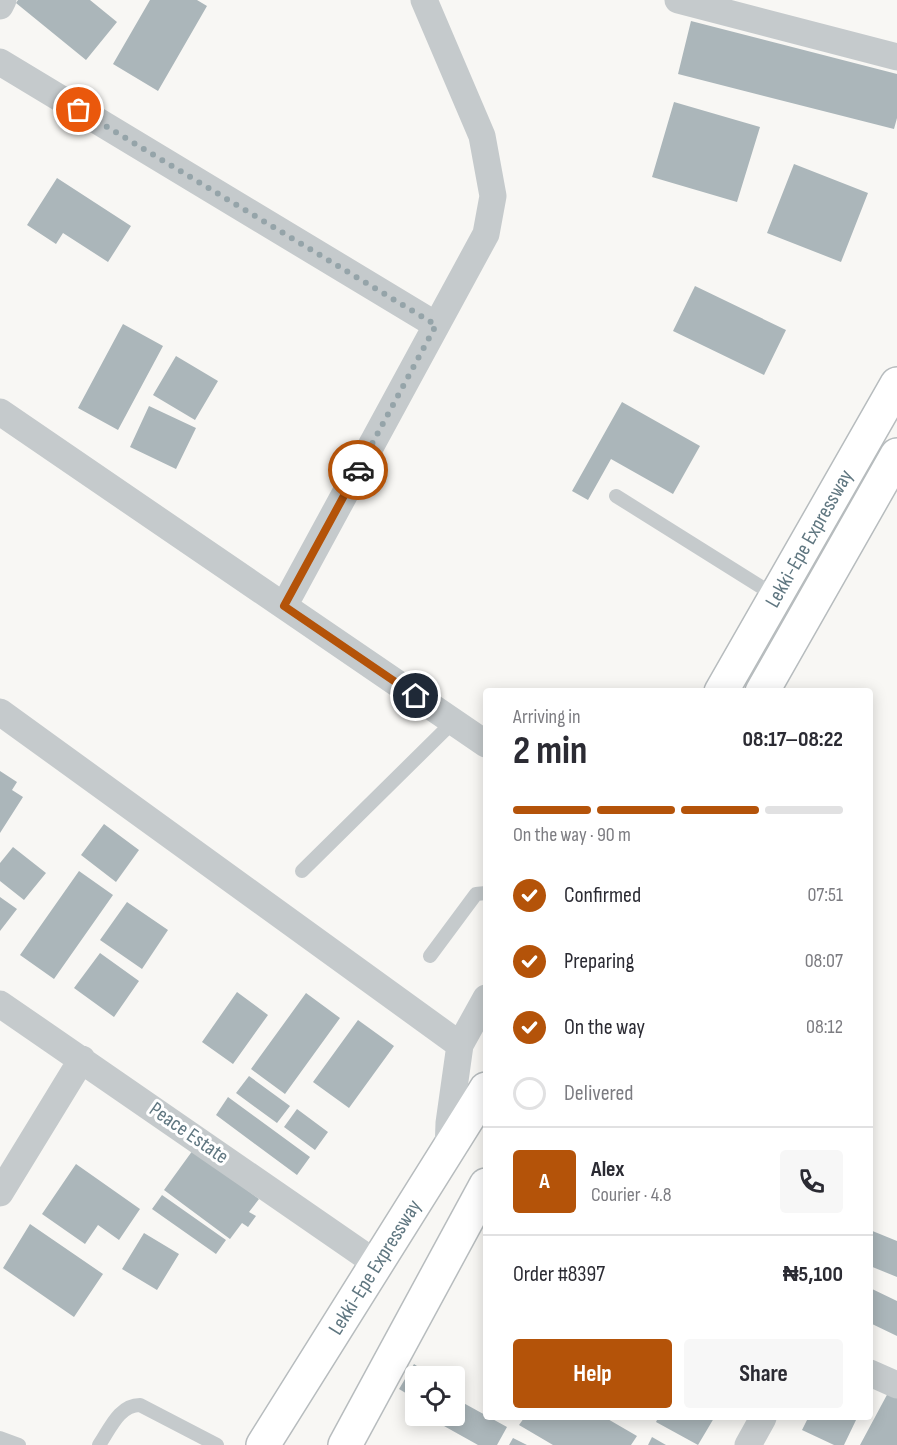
<!DOCTYPE html>
<html lang="en">
<head>
<meta charset="utf-8">
<style>
	:root { --surface:#fff; --page:#f7f7f7; --text:#2b2b33; --muted:#7c7c81; --line:#e1e1e2; --accent:#b45309 }
	body { margin:0; font-family:"Sofia Sans Condensed",sans-serif; background:var(--page); color:var(--text); height:100vh; display:flex; flex-direction:column; font-size:22px; white-space:nowrap }
	* { box-sizing:border-box; margin:0 }
	p { font-size:20px; color:var(--muted) }
	.icon { flex:none; width:33px; height:33px; fill:none; stroke:currentColor; stroke-width:2; stroke-linecap:round; stroke-linejoin:round }
	.map { position:relative; flex:1; overflow:hidden }
	.side { position:absolute; left:483px; top:688px; width:390px; height:732px; display:flex; flex-direction:column; background:var(--surface); border-radius:6px; box-shadow:0 3px 15px #0003 }
	.side>* { flex:none }
	.controls { position:absolute; left:405px; top:1366px; display:grid; gap:12px }
	.controls a { display:grid; place-items:center; width:60px; height:60px; border-radius:6px; background:var(--surface); box-shadow:0 3px 15px #0003; font-size:30px }
	.pin { position:absolute; display:grid; place-items:center; width:51px; height:51px; color:#fff; margin:-26px; border:3px solid #fff; border-radius:50%; box-shadow:0 2px 6px #0007 }
	.courier { position:absolute; display:grid; place-items:center; width:60px; height:60px; margin:-30px; border:4px solid #b45309; border-radius:50%; background:#fff; color:#222; box-shadow:0 2px 8px #0007 }
	.headline em { font-style:normal; font-weight:700 }
	.headline div { display:flex; flex-direction:column-reverse }
	.headline { display:flex; align-items:center; justify-content:space-between; height:102px; padding:0 30px }
	h1 { font-size:39px; font-weight:700; line-height:45px }
	.bar { display:grid; grid-template-columns:repeat(4,1fr); gap:9px 6px; align-content:center; height:72px; padding:0 30px }
	.bar i { height:8px; border-radius:4px; background:var(--line) }
	.bar .current { background:var(--accent) }
	.bar p { grid-column:span 4 }
	.line { display:flex; align-items:center; gap:15px; padding:0 30px; border-top:2px solid var(--line) }
	.line div { flex:1 }
	.round { display:grid; place-items:center; flex:none; width:63px; height:63px; border-radius:6px; background:var(--page) }
	ol { padding:0 30px; list-style:none }
	li { display:flex; align-items:center; gap:18px; height:66px }
	li p { margin-inline-start:auto }
	li .icon { padding:6px; border-radius:50%; background:var(--accent); color:#fff; stroke-width:4 }
	li:last-child { color:var(--muted) }
	li i { width:33px; height:33px; border:3px solid var(--line); border-radius:50% }
	.action { display:flex; gap:12px; margin-top:auto; padding:12px 30px }
	.action a { flex:1; height:69px; border-radius:6px; background:var(--accent); color:#fff; font-size:24px; font-weight:700; line-height:69px; text-align:center }
	.action a+a { background:var(--page); color:var(--text) }
	.map>svg:first-child { display:block }
</style>
</head>
<body>
<div class="map">
<svg width="897" height="1445" viewBox="0 0 897 1445">
	<rect width="100%" height="100%" fill="#f8f7f4"/>
	<path fill="#abb6ba" d="M18 0H90L117 22 86 60 16 3Z
		M150 0H197L207 6 158 91 113 64Z
		M691 21 897 74V118L894 129 678 74Z
		M674 102 760 127 737 202 652 177Z
		M794 164 868 193 841 262 767 233Z
		M57 178 131 226 108 262 63 233 56 244 27 225Z
		M695 286 786 330 764 375 673 331Z
		M123 324 163 346 118 430 78 408Z
		M176 356 218 381 195 420 153 395Z
		M622 402 700 446 673 494 611 459 588 500 572 491Z
		M149 406 196 428 176 469 130 447Z
		M0 771 17 782 12 790 23 797 0 833Z
		M104 824 139 850 116 882 81 855Z
		M13 847 46 873 24 900 0 881V863Z
		M79 871 113 895 54 979 20 955Z
		M0 897 17 909 0 931Z
		M127 902 168 930 142 969 100 940Z
		M100 953 139 981 114 1017 74 988Z
		M237 992 268 1015 233 1064 202 1042Z
		M306 993 340 1018 285 1094 251 1069Z
		M358 1020 394 1046 349 1108 313 1082Z
		M249 1076 290 1106 277 1123 236 1093Z
		M228 1097 310 1157 297 1175 216 1115Z
		M297 1109 328 1132 315 1150 284 1127Z
		M193 1150 259 1199 249 1212 256 1216 248 1227 242 1223 230 1239 164 1190Z
		M76 1164 140 1209 119 1240 98 1225 85 1244 42 1214Z
		M162 1195 226 1240 216 1254 152 1209Z
		M30 1224 103 1274 74 1317 3 1268Z
		M870 1230 897 1241V1277L870 1266Z
		M144 1233 179 1254 157 1290 122 1269Z
		M870 1288 897 1301V1336L870 1323Z
		M414 1364 429 1374 427 1377H416L414 1398 399 1389Z
		M889 1391 897 1395V1445H860Z
		M458 1400 507 1427 497 1445H478L444 1426 450 1416H454Z
		M524 1418H606L637 1436 631 1445H553L519 1425Z
		M658 1418H714L698 1445 656 1422Z
		M808 1418H857L844 1445H834L802 1430Z
		M652 1437 666 1445H648Z
		M513 1438 527 1445H509Z"/>
	<g fill="none" stroke-linecap="round" stroke-linejoin="round">
		<defs>
			<g id="trunk">
				<path id="s1" d="M721 692 897 384"/>
				<path d="M762 692 897 455"/>
				<path id="s2" d="M263 1445 486 1089"/>
				<path d="M345 1445 486 1185"/>
			</g>
		</defs>
		<use href="#trunk" stroke="#b7bcbe" stroke-width="36"/>
		<path stroke="#c5cacc" stroke-width="14" d="M616 496 774 595
			M302 871 453 722
			M430 956 476 894 486 893
			M0 1438 19 1445
			M99 1445C110 1429 119 1405 140 1405L217 1445"/>
		<path stroke="#c5cacc" stroke-width="27" d="M678 0 897 57
			M0 6 3 0
			M0 62 436 325
			M0 412 486 744
			M284 606 486 234 493 196 482 136 424 0
			M0 712 460 1045 449 1123 448 1151
			M0 1004 377 1264
			M460 1045 486 998
			M0 1193 82 1059
			M870 1373 897 1385
			M748 1445 763 1418"/>
		<use href="#trunk" stroke="#fff" stroke-width="33"/>
	</g>
	<g fill="none" stroke-linecap="round" stroke-linejoin="round">
		<path stroke="#95a4a9" stroke-width="6" stroke-dasharray="0 10.8" d="M79 110 436 325 358 470"/>
		<path stroke="#b45309" stroke-width="8" d="M358 470 284 606 416 696"/>
	</g>
	<g text-anchor="middle" dominant-baseline="central" stroke-width="6" stroke-linejoin="round" paint-order="stroke">
		<g font-size="21" fill="#607781" stroke="#fff">
			<text stroke="none"><textPath href="#s1" startOffset="177">Lekki-Epe Expressway</textPath></text>
			<text transform="translate(189 1133) rotate(35)">Peace Estate</text>
			<text stroke="none"><textPath href="#s2" startOffset="210">Lekki-Epe Expressway</textPath></text>
		</g>
	</g>
</svg>
<div class="controls">
<a><svg class="icon" aria-label="locate" viewBox="0 0 24 24"><circle cx="12" cy="12" r="6"/><path d="M12 2v4M12 18v4M2 12h4M18 12h4"/></svg></a>
</div>
<div class="pin" style="left:79px;top:110px;background:#ea580c"><svg class="icon" aria-label="bag" viewBox="0 0 24 24"><path d="M5 8h14l-1 12H6zM9 8a3 3 0 0 1 6 0"/></svg></div>
<div class="pin" style="left:416px;top:696px;background:#1f2937"><svg class="icon" aria-label="home" viewBox="0 0 24 24"><path d="M3 11l9-7 9 7M6 9v11h12V9"/></svg></div>
<div class="courier" style="left:358px;top:470px"><svg class="icon" aria-label="car" viewBox="0 0 24 24"><path d="M5 17H2v-5l4-1 3-4h7l3 4 3 1v5h-3M9 17h6M6 11h13"/><circle cx="7" cy="17" r="2"/><circle cx="17" cy="17" r="2"/></svg></div>
<section class="side">
<div class="headline"><div><h1>2 min</h1><p>Arriving in</p></div><em>08:17–08:22</em></div>
<div class="bar"><i class="current"></i><i class="current"></i><i class="current"></i><i></i><p>On the way · 90 m</p></div>
<ol>
<li><svg class="icon" aria-label="check" viewBox="0 0 24 24"><path d="M5 12l5 5 9-10"/></svg>Confirmed<p>07:51</p></li>
<li><svg class="icon" aria-label="check" viewBox="0 0 24 24"><path d="M5 12l5 5 9-10"/></svg>Preparing<p>08:07</p></li>
<li><svg class="icon" aria-label="check" viewBox="0 0 24 24"><path d="M5 12l5 5 9-10"/></svg>On the way<p>08:12</p></li>
<li><i></i>Delivered</li>
</ol>
<div class="line" style="height:108px"><b class="round" style="background:var(--accent);color:#fff">A</b><div><b>Alex</b><p>Courier · 4.8</p></div><a class="round"><svg class="icon" aria-label="phone" viewBox="0 0 24 24"><path d="M5 4h4l2 5-3 2q2 4 5 5l2-3 5 2v4C11 20 4 13 5 4z"/></svg></a></div>
<div class="line" style="height:78px"><div>Order #8397</div><b>₦5,100</b></div>
<div class="action"><a>Help</a><a>Share</a></div>
</section>
</div>
</body>
</html>
